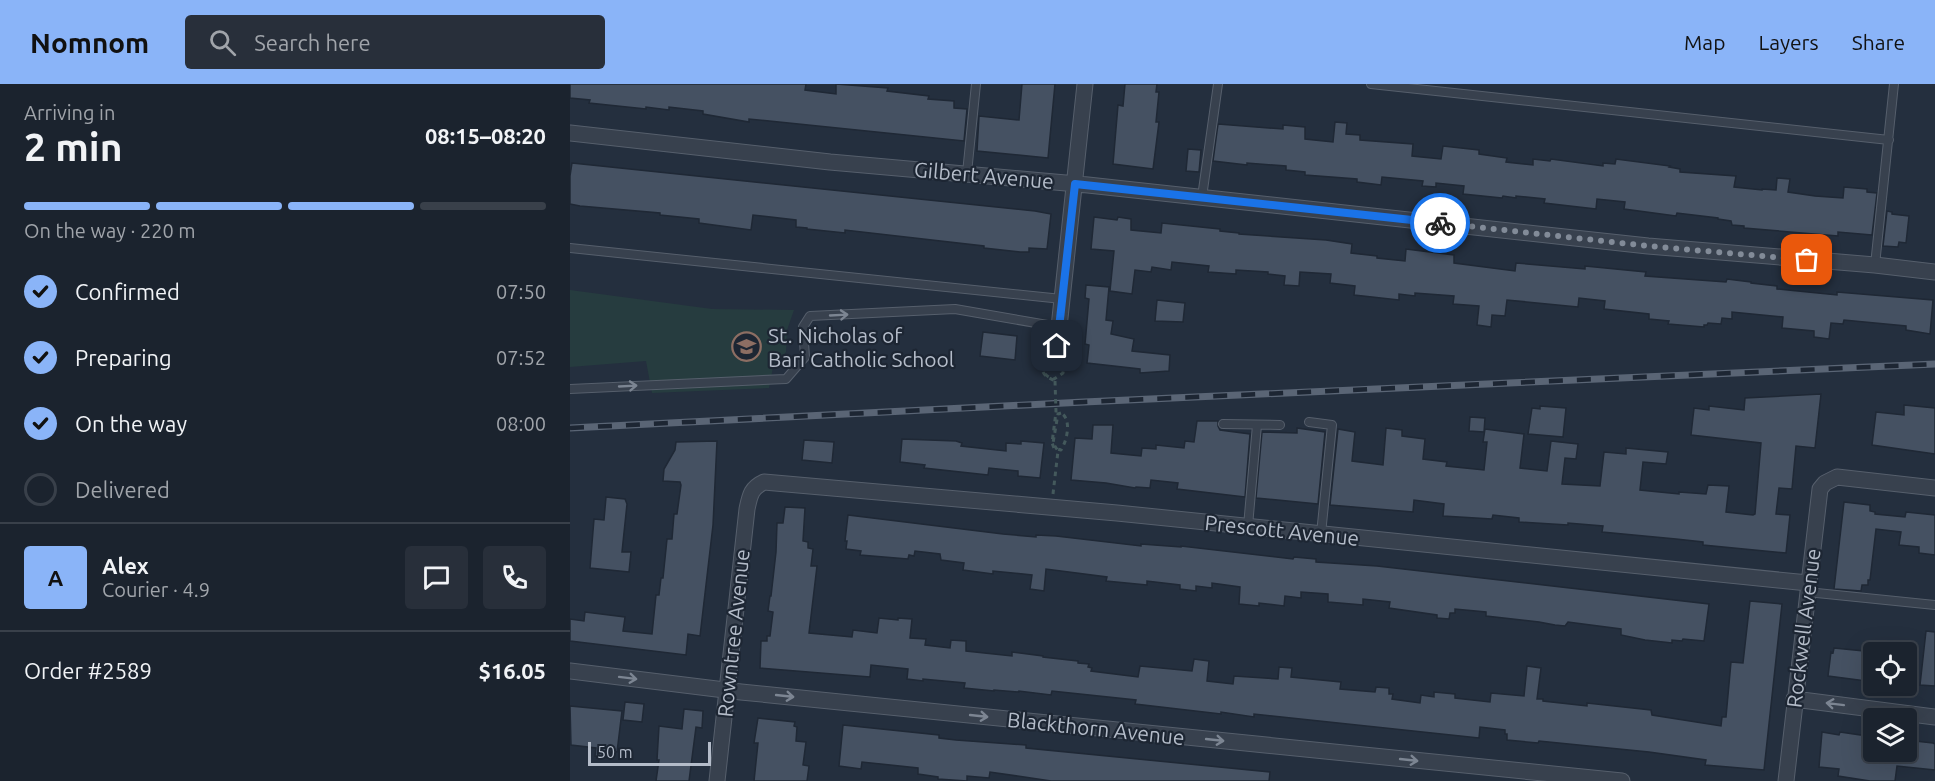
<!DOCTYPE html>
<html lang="en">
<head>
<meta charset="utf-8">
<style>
	:root { --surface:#1b232e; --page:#282f3a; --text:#f1f3f6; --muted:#a0a4aa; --line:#39404a; --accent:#8ab4f8 }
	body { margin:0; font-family:Ubuntu,sans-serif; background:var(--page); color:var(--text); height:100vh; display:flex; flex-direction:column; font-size:22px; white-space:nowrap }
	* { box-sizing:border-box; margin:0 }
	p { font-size:20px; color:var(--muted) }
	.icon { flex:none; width:33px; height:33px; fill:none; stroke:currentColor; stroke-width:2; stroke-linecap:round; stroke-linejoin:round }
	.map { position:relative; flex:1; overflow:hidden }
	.side { display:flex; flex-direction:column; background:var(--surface); width:570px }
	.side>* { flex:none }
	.controls { position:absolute; left:1293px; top:558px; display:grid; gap:12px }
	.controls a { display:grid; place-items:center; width:54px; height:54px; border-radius:6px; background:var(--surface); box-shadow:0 6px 24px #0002,0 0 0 2px var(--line); font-size:30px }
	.scale { position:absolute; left:18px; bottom:15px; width:123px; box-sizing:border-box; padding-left:6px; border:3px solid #b4bcc9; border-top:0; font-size:16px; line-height:21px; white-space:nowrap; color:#b4bcc9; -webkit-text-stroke:4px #1d2633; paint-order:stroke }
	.pin { position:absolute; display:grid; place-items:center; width:51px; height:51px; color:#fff; margin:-26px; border-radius:12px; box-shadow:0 3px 9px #0006 }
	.courier { position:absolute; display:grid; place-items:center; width:60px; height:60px; margin:-30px; border:4px solid #1a73e8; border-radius:50%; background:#fff; color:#222; box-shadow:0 2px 8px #0007 }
	.summary em { font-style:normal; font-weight:700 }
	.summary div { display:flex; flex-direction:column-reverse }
	.summary { display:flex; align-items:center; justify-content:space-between; height:102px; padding:0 24px }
	h1 { font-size:39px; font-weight:700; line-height:45px }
	.bar { display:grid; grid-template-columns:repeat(4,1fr); gap:9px 6px; align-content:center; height:72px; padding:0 24px }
	.bar i { height:8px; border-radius:4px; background:var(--line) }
	.bar .active { background:var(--accent) }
	.bar p { grid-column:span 4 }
	.line { display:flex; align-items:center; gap:15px; padding:0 24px; border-top:2px solid var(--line) }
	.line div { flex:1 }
	.round { display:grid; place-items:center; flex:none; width:63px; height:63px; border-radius:6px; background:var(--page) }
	ol { padding:0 24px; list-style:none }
	li { display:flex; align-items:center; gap:18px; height:66px }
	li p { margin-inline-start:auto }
	li .icon { padding:6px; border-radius:50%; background:var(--accent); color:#111; stroke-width:4 }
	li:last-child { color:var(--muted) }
	li i { width:33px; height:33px; border:3px solid var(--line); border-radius:50% }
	header { display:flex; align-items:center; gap:36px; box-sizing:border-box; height:84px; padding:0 30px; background:var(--accent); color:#111 }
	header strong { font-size:28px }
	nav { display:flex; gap:33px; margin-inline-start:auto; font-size:21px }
	.search { width:420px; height:54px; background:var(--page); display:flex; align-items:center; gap:15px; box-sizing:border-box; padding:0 21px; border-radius:6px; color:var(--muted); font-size:22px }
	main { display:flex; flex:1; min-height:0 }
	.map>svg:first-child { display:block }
</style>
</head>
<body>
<header>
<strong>Nomnom</strong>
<div class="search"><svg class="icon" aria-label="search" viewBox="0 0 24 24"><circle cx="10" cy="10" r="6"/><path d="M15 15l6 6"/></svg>Search here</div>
<nav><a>Map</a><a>Layers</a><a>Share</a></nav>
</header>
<main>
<section class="side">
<div class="summary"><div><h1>2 min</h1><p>Arriving in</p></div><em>08:15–08:20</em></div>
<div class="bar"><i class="active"></i><i class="active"></i><i class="active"></i><i></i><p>On the way · 220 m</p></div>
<ol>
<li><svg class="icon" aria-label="check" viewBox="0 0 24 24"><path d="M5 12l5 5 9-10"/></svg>Confirmed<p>07:50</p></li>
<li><svg class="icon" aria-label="check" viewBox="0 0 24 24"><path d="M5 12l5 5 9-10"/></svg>Preparing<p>07:52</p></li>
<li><svg class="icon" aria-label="check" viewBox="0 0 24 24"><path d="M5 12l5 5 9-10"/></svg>On the way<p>08:00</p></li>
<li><i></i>Delivered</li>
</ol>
<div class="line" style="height:108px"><b class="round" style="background:var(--accent);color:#111">A</b><div><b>Alex</b><p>Courier · 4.9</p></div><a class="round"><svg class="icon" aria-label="chat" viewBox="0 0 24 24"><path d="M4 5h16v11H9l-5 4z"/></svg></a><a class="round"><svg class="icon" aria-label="phone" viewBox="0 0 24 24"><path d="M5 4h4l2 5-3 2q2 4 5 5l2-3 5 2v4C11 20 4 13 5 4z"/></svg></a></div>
<div class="line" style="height:78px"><div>Order #2589</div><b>$16.05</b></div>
</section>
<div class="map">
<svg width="1365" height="697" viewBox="0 0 1365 697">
	<rect width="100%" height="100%" fill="#242f3e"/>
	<path fill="#263c3f" d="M0 206 142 225 224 226 217 246 216 268 203 283 199 304 82 309 76 277 0 283Z"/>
	<path fill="#455162" stroke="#1f2835" stroke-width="1.5" d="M0 0H236L235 6 266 10V0L318 4 317 7 359 12 358 15 384 17V24L397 25 394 57 179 35V38L133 30V27L99 23V26L76 23V25L19 19 20 16 0 14Z
		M452 0H485L478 74 407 67 409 32 449 36Z
		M555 0H587L586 8H589L586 38H589L583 85 543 80 548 21 553 22Z
		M765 38 777 39 776 50 790 51V56L843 60 842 72 871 75 873 62 909 66V70L937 74 936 78 963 81V75L980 77 981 75 1033 82V79L1045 80 1046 75 1100 82 1099 83 1110 85V88L1166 92 1164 103 1192 106V105L1206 106 1207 94 1220 95 1218 108 1245 112 1273 114 1274 103 1297 105V108L1307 109 1302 151 1268 148V152L1174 144V142L1162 141 1161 137 1148 135V134L1107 129 1106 132 1054 125 1055 118 1027 115 1026 125 974 119 975 115 946 112V114L933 112 932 114 893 110 894 102 866 99V103L852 102 853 97 812 93 811 101 787 98V95L735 91V88L716 86V82L677 79V81L643 77 648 40 713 45V41L735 43V55L763 58Z
		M618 65 631 66 629 88 616 87Z
		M2 79 465 127 481 130 477 165 459 164V168H450L414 164V162L275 146V149L237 145V144L226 143V136L183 131 181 146 129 139V135L90 131V129L10 122 0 120V92Z
		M1317 127 1322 128V130L1339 132 1336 159 1329 158 1328 163 1313 162Z
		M524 133 547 136 548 133 561 135V146L591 149 592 139 650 145V147L669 149V150L756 156 782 160 781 169 807 172V174L835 177 836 165 884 171V179L945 187 946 179 1015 185V182L1076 188 1075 192 1156 198 1157 195 1181 198V199L1207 202V205L1267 211V208L1363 216 1360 250 1336 246V242L1274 236 1273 240 1261 239 1259 255 1244 253V247L1212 244 1213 233 1162 228V235L1152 234 1151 240 1138 239 1137 241H1134V243L1098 240 1099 237 1079 235V230L1034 225 1035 217 1009 214 1008 223 937 216 935 232 922 231 921 243 907 241 909 222 883 220 884 212 845 209V212L829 210V216L784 211 785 202 760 199 761 190 730 188 729 202 714 201 715 192 698 190V188L666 186V190L638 188 639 182 602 178 601 186 582 183 581 188 565 186 562 210 540 207 544 167 521 165Z
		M516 201 539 203 536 236 543 237 541 250 564 255 562 267 600 271 599 287 570 289V285L517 279 519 261 515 260 519 215 515 214Z
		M587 216 615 219 613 238 585 237Z
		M413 248 447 252 445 276 410 272Z
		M1251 310 1245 364 1226 362 1222 405 1209 404 1206 430 1220 431 1216 469 1133 461V458L1106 455 1032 448 1033 442 998 439V441L949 438V434L923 431 922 435 873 432 874 420 844 416 843 428 760 421 768 345 785 348 782 377 813 381 816 344 832 346V352L855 355 853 375 877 378 876 382 914 386 917 358H913L915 345 954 350 950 384 977 387 981 357 1008 360 1006 375 995 374 992 400 1030 402 1034 368 1056 370V364L1098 368 1096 380 1073 378 1070 406 1109 410V408L1136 410 1138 401 1159 402 1156 428 1183 431 1185 430 1191 359 1121 351 1124 324 1139 326V322L1174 326 1175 314Z
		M1334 321 1365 324V370L1302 361 1306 328 1334 331Z
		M970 322 996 324 993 353 958 350 962 324 970 325Z
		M900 333 915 334 914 348 899 347Z
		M627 337H648V342L650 346 680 350 675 413 607 405 608 399 581 396 580 404 566 403 565 404 536 399 501 396 505 354 522 355 523 341H543L541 369 571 372 572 364 586 365V361L614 364 615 357 624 358Z
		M727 344 755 348 748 420 686 414 692 348 727 349Z
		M332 355 386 357 392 359 391 362 436 367V359L451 360V357L474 359 470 394 448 392V387L419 384 418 391 354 384 355 381 330 378Z
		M234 356 264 358 262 379 232 376Z
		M147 357 143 441 130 552 118 550 116 571 0 557V535L14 537 15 528 55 533 53 547 82 550 86 511H89L91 494H93L97 455H102L104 430H107L111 401 110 398 93 397 94 385 105 366 106 358Z
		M36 413 55 415 57 420 52 468H61L59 488 20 484 24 435 34 436Z
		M1274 418 1300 421V427L1305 428V430L1335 433 1336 428 1365 431V471L1349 469V463L1329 461 1331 448 1306 445 1300 496H1298V501H1292L1291 507 1264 505Z
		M215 423 235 424 233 457 238 458V464L243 465 241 482H247L239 549 282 553 283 546 307 549 309 534 328 536V534L342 535 340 554 356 555 355 561 380 564 381 556 396 557V567L442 572V568L473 572V573L508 577V579L519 580 518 583 522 584 521 587 568 593 570 582 622 587 624 575 639 577 637 597 663 600 664 592 708 595 709 583 722 584 721 593 771 598 770 605 805 608 806 603 819 604V610H823L822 615 850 619 851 611 864 613V608L885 610V614L920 618 921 609 954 612 957 582 971 584 967 615H973V617L1017 622V619L1081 626 1082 631 1151 642 1152 633H1156L1161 578 1173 579 1180 517 1212 520 1194 686 1135 681 1136 676 1079 668 969 657 968 659 937 656V650H935V646L910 643 909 654 684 630V633L651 628V630L565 620 566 616 482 607 481 611 449 607V608L424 606V607L394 604 395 599 353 595V597L337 595 338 585 301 581 300 593 190 584 191 557H197V552H200L203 528 198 527 200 512H201L206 468 207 439H213Z
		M278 431 433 450 466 453V451L486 452 571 462V460L611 463V462L723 475 724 473 746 475V478L807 482 1139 520 1134 557 1113 555 1112 557 1102 556V559L1075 556 1051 551V545L998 538 995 542 985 541 969 538 916 532V528L885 525V529H880L879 535 867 534V531L819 524 820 518 793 515V521L758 518V510L731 508V514L715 512 714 522 689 519V522L669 520 670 503 642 499V504L626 502V507L610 505V501L577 497V501L536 497 537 493 476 485 474 507 460 505 462 491 423 487V490L393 486 394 479 371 476 370 470 345 467 344 472 339 471 338 475 290 471 291 467 276 465 277 457H275Z
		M1356 547 1365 548V602L1350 601Z
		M1264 564 1304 568V598L1258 592 1261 568 1263 569Z
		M55 618 74 620 72 638 53 636Z
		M0 622 52 627 47 668 41 667 40 674 25 672 26 664 1 661Z
		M114 625 133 627 132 644 126 643 119 697H86L89 676H87L89 642 112 645Z
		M188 634 225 638 224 642 227 643 226 657 236 658 233 681 239 682 237 697H184L188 659H184Z
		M273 641 369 651V654L386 656 456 661V664L700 688 699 697H481L420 688 419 694 397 692V697L368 695V693L348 690V684L292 678 291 685 269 682Z
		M1252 648 1269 651 1270 648 1304 653V668H1336V656L1363 659 1365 660V686L1327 682 1325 697H1300L1268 692 1269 685 1249 683Z"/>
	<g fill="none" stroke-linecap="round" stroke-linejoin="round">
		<defs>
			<path id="lane" d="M801 0 1319 56
				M397 89 406 0
				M632 113 648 0
				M0 164 492 215
				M1305 181 1324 0
				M0 305 216 295 235 273 233 243 240 232 385 225 489 243
				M739 338 762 341 751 450
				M653 340 710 341
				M678 442 687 341
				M1237 508 1365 521"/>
			<path id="street" d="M0 49 260 78 518 101 1078 162 1305 181 1365 188
				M487 262 515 0
				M0 587 171 608 1052 697
				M1224 615 1365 633
				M147 697 177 425C180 411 181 404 194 398L547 429 1238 499
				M1216 697 1250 405 1255 399 1267 393 1365 404"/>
		</defs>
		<use href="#lane" stroke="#565f6c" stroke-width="10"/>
		<use href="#street" stroke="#565f6c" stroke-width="17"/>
		<path stroke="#44595c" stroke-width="3" stroke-dasharray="4.5 4.5" stroke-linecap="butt" d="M480 273 473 280C470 291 478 293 485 297
			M480 275 474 280C472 288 476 293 484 295L493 289 494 282 491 277
			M483 410 488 367 483 359 488 330 491 329"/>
		<use href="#lane" stroke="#38414e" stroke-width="8"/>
		<use href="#street" stroke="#38414e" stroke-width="15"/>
		<defs>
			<path id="rail" d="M0 344 514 318 1365 280"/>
		</defs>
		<use href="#rail" stroke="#5a6575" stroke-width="7"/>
		<use href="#rail" stroke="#1d2633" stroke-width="4.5" stroke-dasharray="14" stroke-linecap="butt"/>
		<path stroke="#44595c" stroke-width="3" stroke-dasharray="4.5 4.5" stroke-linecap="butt" d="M485 297 486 328 482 359 484 364 491 366C497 357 502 335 491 329"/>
	</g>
	<defs><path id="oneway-shaft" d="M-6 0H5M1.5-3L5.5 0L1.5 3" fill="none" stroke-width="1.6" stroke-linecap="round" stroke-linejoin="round" transform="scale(1.5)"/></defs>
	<g stroke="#7c8592">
		<use href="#oneway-shaft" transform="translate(269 231) rotate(-3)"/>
		<use href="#oneway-shaft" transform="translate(58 302) rotate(-3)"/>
		<use href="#oneway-shaft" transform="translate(58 594) rotate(7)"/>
		<use href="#oneway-shaft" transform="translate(215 612) rotate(6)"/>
		<use href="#oneway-shaft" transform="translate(1265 620) rotate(-173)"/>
		<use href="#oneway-shaft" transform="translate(409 632) rotate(6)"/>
		<use href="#oneway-shaft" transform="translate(645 656) rotate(6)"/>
		<use href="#oneway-shaft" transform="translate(839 676) rotate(6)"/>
	</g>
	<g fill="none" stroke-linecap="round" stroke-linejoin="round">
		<path stroke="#828b98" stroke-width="6" stroke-dasharray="0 10.8" d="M870 139 1078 162 1237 176"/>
		<path stroke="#1a73e8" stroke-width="8" d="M487 262 505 100 870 139"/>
	</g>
	<defs>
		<symbol id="school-ring" viewBox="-11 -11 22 22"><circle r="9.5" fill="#1d2633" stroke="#8d6e63" stroke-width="1.5"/><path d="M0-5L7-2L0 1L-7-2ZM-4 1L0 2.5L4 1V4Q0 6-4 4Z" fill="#8d6e63"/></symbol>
	</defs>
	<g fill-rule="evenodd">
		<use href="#school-ring" x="160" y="246" width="33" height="33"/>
	</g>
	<g text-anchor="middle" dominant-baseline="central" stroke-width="4.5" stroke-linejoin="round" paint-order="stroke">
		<g font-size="21" fill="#b4bcc9" stroke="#1d2633">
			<text transform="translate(414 91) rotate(5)">Gilbert Avenue</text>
			<text transform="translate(712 446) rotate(6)">Prescott Avenue</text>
			<text transform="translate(1233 544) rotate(-83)">Rockwell Avenue</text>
			<text transform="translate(163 549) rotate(-84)">Rowntree Avenue</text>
			<text transform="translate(526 644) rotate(6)">Blackthorn Avenue</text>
		</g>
		<g font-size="21" fill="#b4bcc9" stroke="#1d2633" text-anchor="start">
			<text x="198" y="251">St. Nicholas of<tspan x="198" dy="24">Bari Catholic School</tspan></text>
		</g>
	</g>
</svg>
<div class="controls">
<a><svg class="icon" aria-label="locate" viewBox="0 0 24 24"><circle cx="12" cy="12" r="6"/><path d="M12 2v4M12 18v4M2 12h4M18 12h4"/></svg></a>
<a><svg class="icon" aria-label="layers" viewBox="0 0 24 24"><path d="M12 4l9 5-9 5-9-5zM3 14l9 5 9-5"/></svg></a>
</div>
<div class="scale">50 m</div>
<div class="pin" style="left:1237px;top:176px;background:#ea580c"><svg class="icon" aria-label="bag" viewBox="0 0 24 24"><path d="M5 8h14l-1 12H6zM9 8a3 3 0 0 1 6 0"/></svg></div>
<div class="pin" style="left:487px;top:262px;background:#1f2937"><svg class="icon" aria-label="home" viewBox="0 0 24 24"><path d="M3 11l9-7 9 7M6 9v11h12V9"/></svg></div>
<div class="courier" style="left:870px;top:139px"><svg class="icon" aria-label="bike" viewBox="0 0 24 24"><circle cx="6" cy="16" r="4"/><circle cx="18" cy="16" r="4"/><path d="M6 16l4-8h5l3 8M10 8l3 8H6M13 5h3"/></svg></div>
</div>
</main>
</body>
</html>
